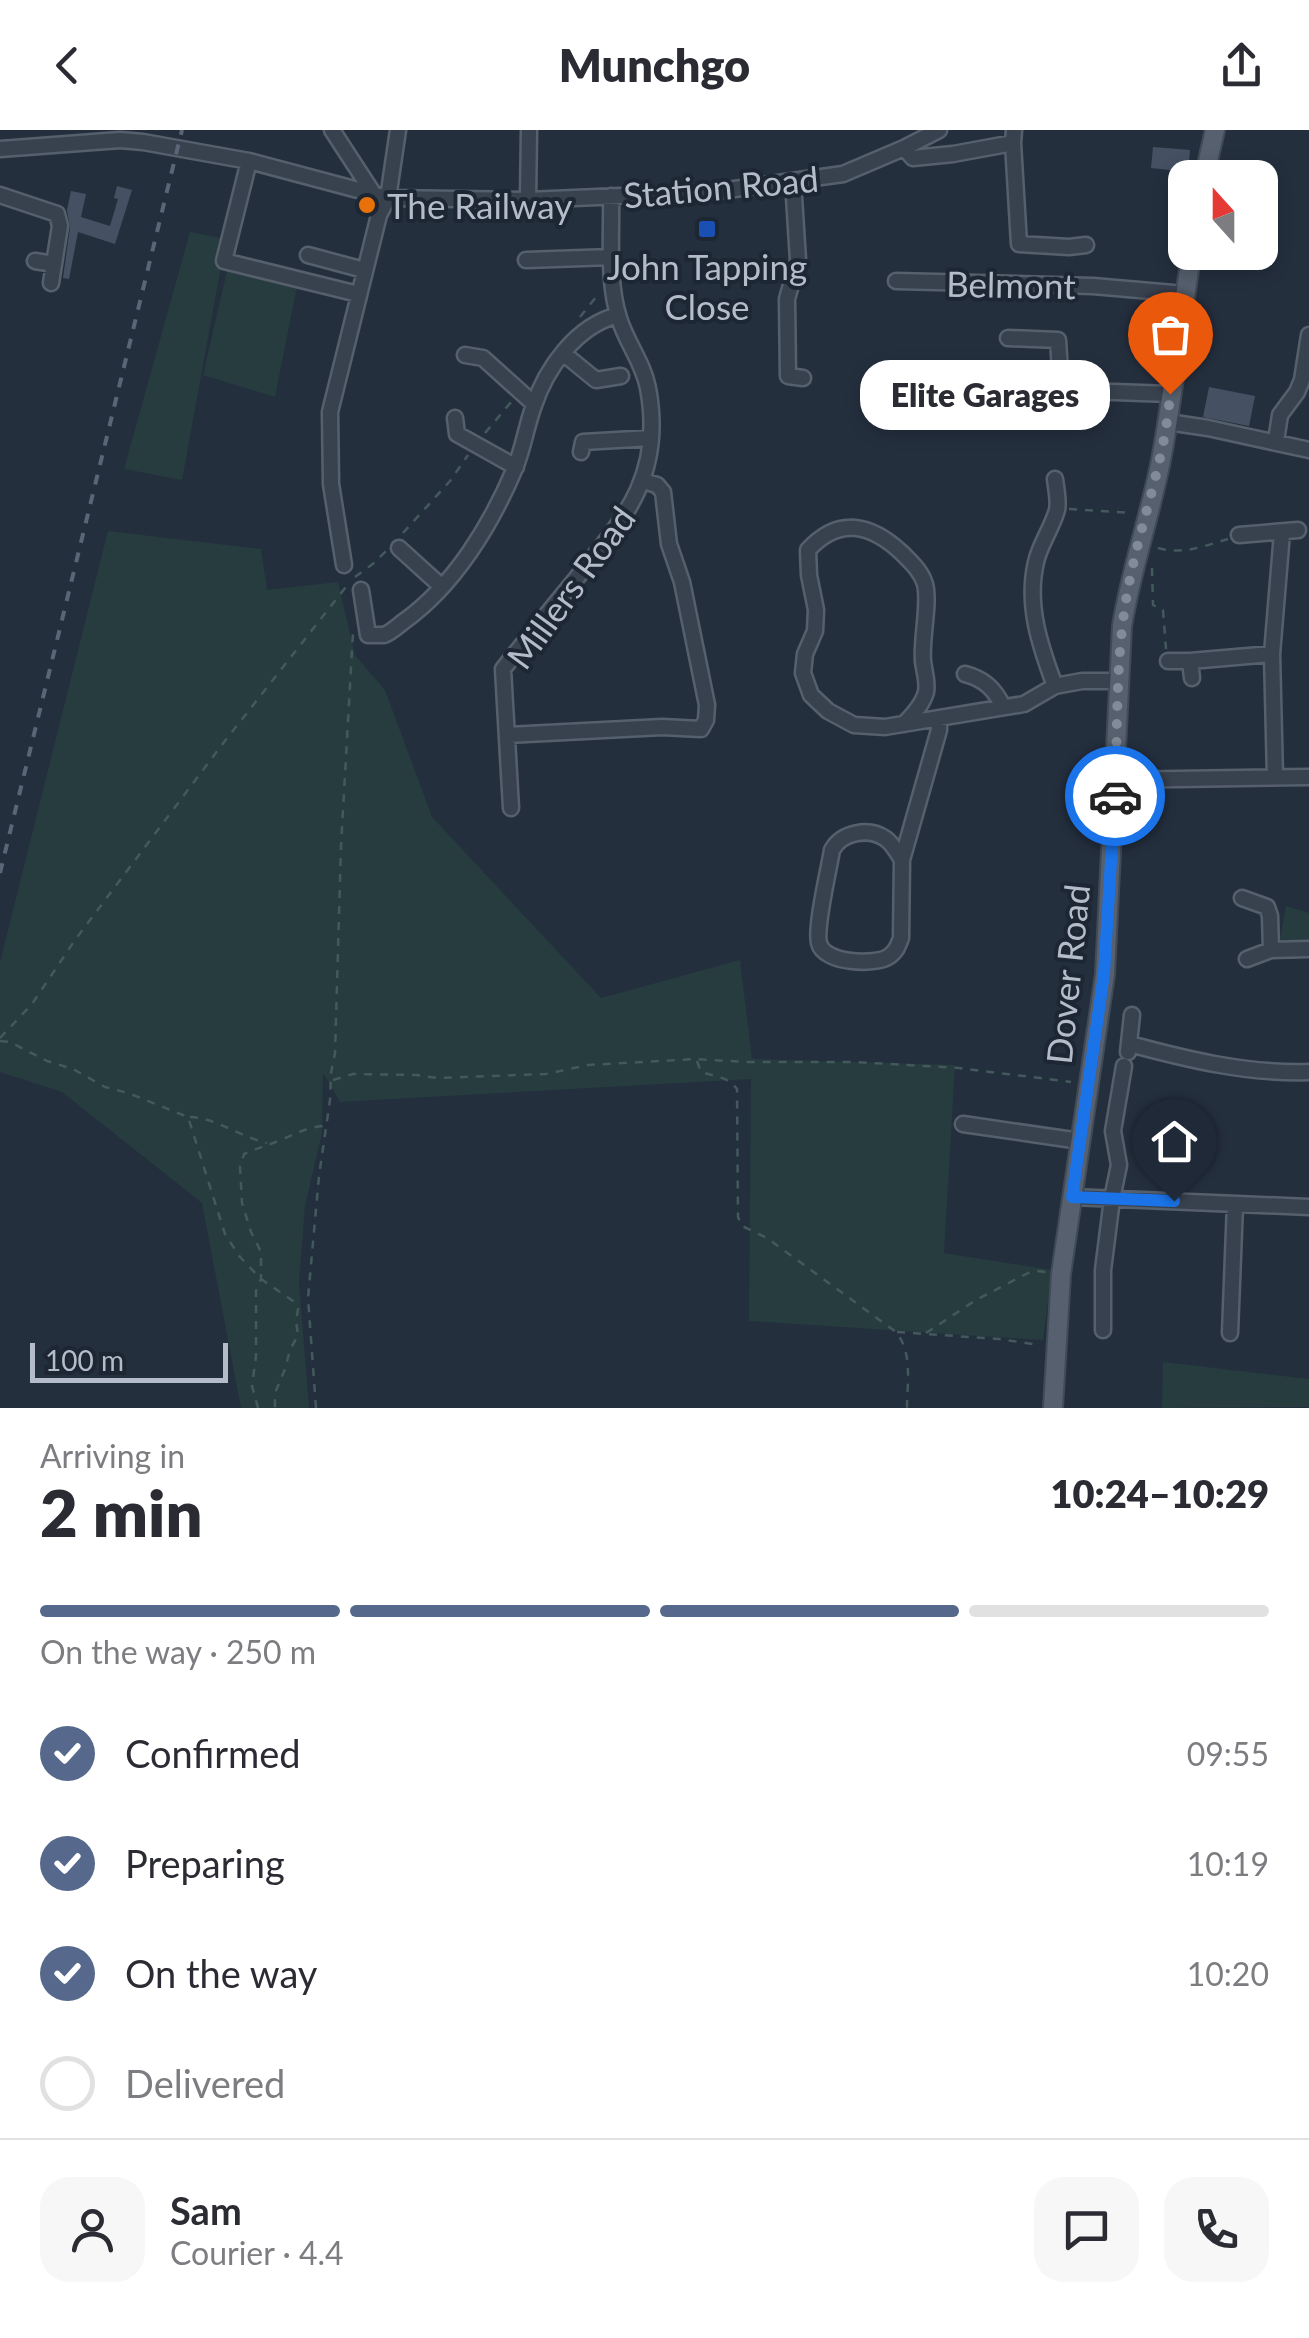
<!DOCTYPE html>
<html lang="en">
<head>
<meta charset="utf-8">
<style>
	:root { --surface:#fff; --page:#f7f7f7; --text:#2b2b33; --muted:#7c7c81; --line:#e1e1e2; --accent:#56698c }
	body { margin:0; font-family:Lato,sans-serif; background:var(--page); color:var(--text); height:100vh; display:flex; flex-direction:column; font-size:38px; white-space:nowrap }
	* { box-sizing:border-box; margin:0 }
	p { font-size:32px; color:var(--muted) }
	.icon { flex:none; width:55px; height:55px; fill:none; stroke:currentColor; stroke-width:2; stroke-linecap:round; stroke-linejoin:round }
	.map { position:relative; height:1278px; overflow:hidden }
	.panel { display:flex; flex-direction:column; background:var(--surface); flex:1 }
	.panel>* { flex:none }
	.needle { width:65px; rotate:339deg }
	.controls { position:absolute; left:1168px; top:30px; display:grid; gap:20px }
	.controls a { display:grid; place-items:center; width:110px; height:110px; border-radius:20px; background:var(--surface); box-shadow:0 5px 15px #0003; font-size:50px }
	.scale { position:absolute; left:30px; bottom:25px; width:198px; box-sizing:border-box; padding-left:10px; border:5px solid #b4bcc9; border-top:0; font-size:28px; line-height:35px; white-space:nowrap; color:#b4bcc9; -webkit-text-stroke:8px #1d2633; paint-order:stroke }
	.pin { position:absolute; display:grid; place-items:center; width:85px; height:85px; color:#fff; margin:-102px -42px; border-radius:50% 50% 50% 0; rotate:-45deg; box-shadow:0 0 10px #0007 }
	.pin .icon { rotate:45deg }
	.courier { position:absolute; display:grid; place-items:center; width:100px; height:100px; margin:-50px; border:8px solid #1a73e8; border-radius:50%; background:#fff; color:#222; box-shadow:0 2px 12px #0007 }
	.bubble { position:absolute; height:70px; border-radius:30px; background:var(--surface); box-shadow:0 5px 15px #0003; font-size:32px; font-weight:800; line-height:70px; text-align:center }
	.head em { font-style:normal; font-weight:800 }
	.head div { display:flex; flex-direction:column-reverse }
	.head { display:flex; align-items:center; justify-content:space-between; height:170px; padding:0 40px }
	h1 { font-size:65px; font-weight:800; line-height:75px }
	.bar { display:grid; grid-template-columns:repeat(4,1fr); gap:15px 10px; align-content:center; height:120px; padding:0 40px }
	.bar i { height:12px; border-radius:8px; background:var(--line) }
	.bar .active { background:var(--accent) }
	.bar p { grid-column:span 4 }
	.line { display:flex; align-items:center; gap:25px; padding:0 40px; border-top:2px solid var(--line) }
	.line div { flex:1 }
	.round { display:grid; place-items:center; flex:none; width:105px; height:105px; border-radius:30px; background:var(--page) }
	ol { padding:0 40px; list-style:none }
	li { display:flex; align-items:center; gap:30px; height:110px }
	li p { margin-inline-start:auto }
	li .icon { padding:10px; border-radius:50%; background:var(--accent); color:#fff; stroke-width:4 }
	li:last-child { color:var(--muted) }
	li i { width:55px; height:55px; border:5px solid var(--line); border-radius:50% }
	header { display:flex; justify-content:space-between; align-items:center; height:130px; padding:0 40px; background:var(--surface); font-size:45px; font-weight:800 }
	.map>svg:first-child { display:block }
</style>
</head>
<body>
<header><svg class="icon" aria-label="back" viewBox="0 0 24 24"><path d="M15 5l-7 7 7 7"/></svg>Munchgo<svg class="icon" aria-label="share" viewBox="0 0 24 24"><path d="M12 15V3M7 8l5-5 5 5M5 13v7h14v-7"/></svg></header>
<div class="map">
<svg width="1309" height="1278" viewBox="0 0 1309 1278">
	<rect width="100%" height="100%" fill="#242f3e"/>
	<path fill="#263c3f" d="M190 102 226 109 182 350 124 339Z
		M227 141 297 156 275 267 203 245Z
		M108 401 261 419 267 460 338 452 355 525 385 560 432 687 601 868 740 830 752 929 955 935 944 1123 1052 1140 1043 1210 749 1191 751 949 340 972 323 943 322 1003 305 1076 299 1152 309 1278H241L202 1073 62 962 0 942V832Z
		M1286 776 1309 783V810H1280Z
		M1163 1232 1309 1249V1277L1162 1278Z"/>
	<path fill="#455162" d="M1153 17 1190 20 1188 42 1151 38Z
		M117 56 132 60 115 114 78 102 69 149 63 148 70 98 67 80 71 61 86 64 81 87 110 96 118 69 114 68Z
		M1209 257 1255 266 1249 296 1203 287Z"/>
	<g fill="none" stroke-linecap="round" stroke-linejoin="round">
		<defs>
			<path id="minor" d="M332 0 373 63
				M1013 13 1019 114 1069 117 1086 115
				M904 18 913 28 953 24 1013 13 1014 0
				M0 19 120 10 143 12 249 31 388 68 528 70 713 62 843 44 904 18 939 0
				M249 31 224 131 358 164
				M793 51 798 130 787 169 788 246 803 248
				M0 65 57 84 60 96 51 153
				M528 70 529 0
				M308 125 364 140
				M526 130 612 127
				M35 131 54 134
				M896 151 1093 156 1185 164
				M1008 208 1058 210 1060 241 1058 260
				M564 224 596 250 621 246
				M465 225 483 228 534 274
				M933 257 957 280 992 285H1023L1058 260 1170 264
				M918 270 947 244
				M455 288 457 304 516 337
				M1168 292 1208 298 1309 320
				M1276 311 1280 285 1297 262 1302 250 1309 205
				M581 322 583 312 651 308
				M1055 349C1056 358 1059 371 1057 380 1052 398 1040 414 1036 432 1026 475 1040 516 1055 556
				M1239 405 1298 400
				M399 418 442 457
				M344 435 331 354 330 282 379 85 388 68 398 0
				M361 460 368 505C370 505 382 505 384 505 390 503 398 496 403 492 454 456 491 395 515 338 523 319 526 298 533 278 546 238 576 196 618 185
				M1168 531H1190L1272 524
				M1190 531 1192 548
				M965 544C984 549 995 559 1003 577
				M904 594C913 585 923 574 926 562 928 552 924 541 923 531 921 508 930 474 925 454 921 441 911 432 902 423 871 394 839 386 808 420L809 445 816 480 815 501 805 524 803 543 811 565 828 581 854 595 885 597 1024 574 1055 556 1082 551H1118
				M507 605 662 597 701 599 706 590 707 575 682 452 669 414 663 362 657 355 643 351
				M1275 647 1272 524 1282 403
				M1115 650 1309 647
				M511 678 503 539C527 509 551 479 575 450 626 387 664 344 648 258 643 232 626 212 619 188 607 150 612 105 611 66
				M902 730C897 722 893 714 886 709 869 697 842 702 832 720 829 739 815 797 819 813 824 834 875 835 888 827 896 822 898 816 901 808L902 730 939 600V588
				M1242 768 1267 777 1270 786 1271 820
				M1247 829 1271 820 1309 819
				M1130 914C1189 930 1248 944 1309 942
				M1128 922 1132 885
				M963 994 1080 1011
				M1072 1067 1309 1077
				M1103 1200V1140L1112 1069 1119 1035 1113 1001 1124 936
				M1230 1203 1235 1074"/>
			<path id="major" d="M1204 48 1215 0
				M1053 1278 1061 1144 1105 844 1122 496C1131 440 1150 386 1161 330 1174 262 1180 191 1192 122"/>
		</defs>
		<use href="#minor" stroke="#565f6c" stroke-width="19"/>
		<use href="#major" stroke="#414a57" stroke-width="22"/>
		<path stroke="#44595c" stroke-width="2.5" stroke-dasharray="8 8" stroke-linecap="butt" d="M580 187 600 162
			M485 303 512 271
			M1069 379 1131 383
			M403 403 450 351 468 325
			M1158 418C1183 425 1204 416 1228 409
			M1152 438 1153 475 1163 480 1166 519
			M355 447 374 433 387 420
			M0 908 32 874 75 810 221 616 349 453
			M0 911 10 912 47 931 73 939 105 957 128 963 188 987 225 1104 240 1127 261 1149 293 1171 298 1179 296 1191 298 1205 290 1220 285 1239 275 1263V1278
			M697 931 701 942C716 947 727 946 737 959L738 1087 742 1096 767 1108 896 1202C913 1223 907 1252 907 1278
			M333 950 353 944 417 945 437 948 546 944 588 935 696 929 745 932H855L959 938 1071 952
			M190 987C217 988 240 1007 267 1013
			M897 1202 999 1209 1039 1215
			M926 1203 976 1170 1028 1143 1037 1141 1046 1142
			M258 1278 252 1256 256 1226V1161L261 1149V1122L251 1102 242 1073 240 1037 244 1024C257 1018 270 1015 283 1009 298 1003 305 998 322 996L325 993
			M316 1278 308 1168 319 1046 330 970 331 943 335 923 341 716 353 502"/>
		<use href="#minor" stroke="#38414e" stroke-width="14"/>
		<use href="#major" stroke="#56606e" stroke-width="18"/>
		<path stroke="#5a6575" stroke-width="4" stroke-dasharray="10 10" stroke-linecap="butt" d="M0 743 182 0"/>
	</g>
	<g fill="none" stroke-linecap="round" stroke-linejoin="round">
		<path stroke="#828b98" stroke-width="10" stroke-dasharray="0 18" d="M1115 666C1118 597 1115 527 1128 459 1140 393 1165 332 1170 264"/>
		<path stroke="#1a73e8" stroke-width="12" d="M1115 666 1104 844 1072 1067 1174 1071"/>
	</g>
	<circle fill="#e8710a" stroke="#1d2633" stroke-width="4" cx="367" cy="75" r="10"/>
	<rect fill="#1a4fb4" stroke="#1d2633" stroke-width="4" x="697" y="89" width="20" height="20" rx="5"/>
	<g text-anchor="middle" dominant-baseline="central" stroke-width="8" stroke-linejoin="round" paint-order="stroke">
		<g font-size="35" fill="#b4bcc9" stroke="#1d2633">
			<text transform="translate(721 56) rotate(-5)">Station Road</text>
			<text transform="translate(1011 154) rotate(1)">Belmont</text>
			<text transform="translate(570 457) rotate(-54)">Millers Road</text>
			<text transform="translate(1067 844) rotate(-84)">Dover Road</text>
		</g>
		<g font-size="35" fill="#b4bcc9" stroke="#1d2633" text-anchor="start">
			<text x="387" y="75">The Railway</text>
			<text x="707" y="136" text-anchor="middle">John Tapping<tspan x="707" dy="40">Close</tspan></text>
		</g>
	</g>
</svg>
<div class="controls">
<a><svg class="needle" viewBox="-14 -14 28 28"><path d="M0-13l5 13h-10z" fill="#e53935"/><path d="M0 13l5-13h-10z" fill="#7c7c81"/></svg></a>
</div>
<div class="scale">100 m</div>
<div class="pin" style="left:1170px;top:264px;background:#ea580c"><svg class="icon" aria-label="bag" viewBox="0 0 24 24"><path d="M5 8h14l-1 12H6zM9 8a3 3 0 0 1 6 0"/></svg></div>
<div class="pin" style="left:1174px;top:1071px;background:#1f2937"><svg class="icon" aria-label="home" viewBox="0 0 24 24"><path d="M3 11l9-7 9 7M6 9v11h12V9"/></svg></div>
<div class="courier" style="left:1115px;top:666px"><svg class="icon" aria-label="car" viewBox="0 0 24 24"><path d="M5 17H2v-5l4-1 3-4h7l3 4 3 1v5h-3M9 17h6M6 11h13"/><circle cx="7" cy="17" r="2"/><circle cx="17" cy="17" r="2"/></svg></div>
<div class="bubble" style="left:860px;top:230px;width:250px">Elite Garages</div>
</div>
<section class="panel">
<div class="head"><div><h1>2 min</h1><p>Arriving in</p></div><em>10:24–10:29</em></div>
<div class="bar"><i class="active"></i><i class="active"></i><i class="active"></i><i></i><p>On the way · 250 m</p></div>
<ol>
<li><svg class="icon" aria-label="check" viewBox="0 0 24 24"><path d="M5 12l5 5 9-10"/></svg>Confirmed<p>09:55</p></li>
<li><svg class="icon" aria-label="check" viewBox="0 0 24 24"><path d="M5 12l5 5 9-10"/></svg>Preparing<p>10:19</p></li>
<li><svg class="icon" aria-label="check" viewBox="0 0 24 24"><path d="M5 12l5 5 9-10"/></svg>On the way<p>10:20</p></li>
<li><i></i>Delivered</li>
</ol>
<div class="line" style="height:180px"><a class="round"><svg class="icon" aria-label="person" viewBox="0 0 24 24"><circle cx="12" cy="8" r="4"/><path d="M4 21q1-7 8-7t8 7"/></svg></a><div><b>Sam</b><p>Courier · 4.4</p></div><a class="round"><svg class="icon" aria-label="chat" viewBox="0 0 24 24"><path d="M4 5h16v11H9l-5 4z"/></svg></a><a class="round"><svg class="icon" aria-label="phone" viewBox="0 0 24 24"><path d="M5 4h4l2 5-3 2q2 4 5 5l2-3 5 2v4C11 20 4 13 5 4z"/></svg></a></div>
</section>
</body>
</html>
